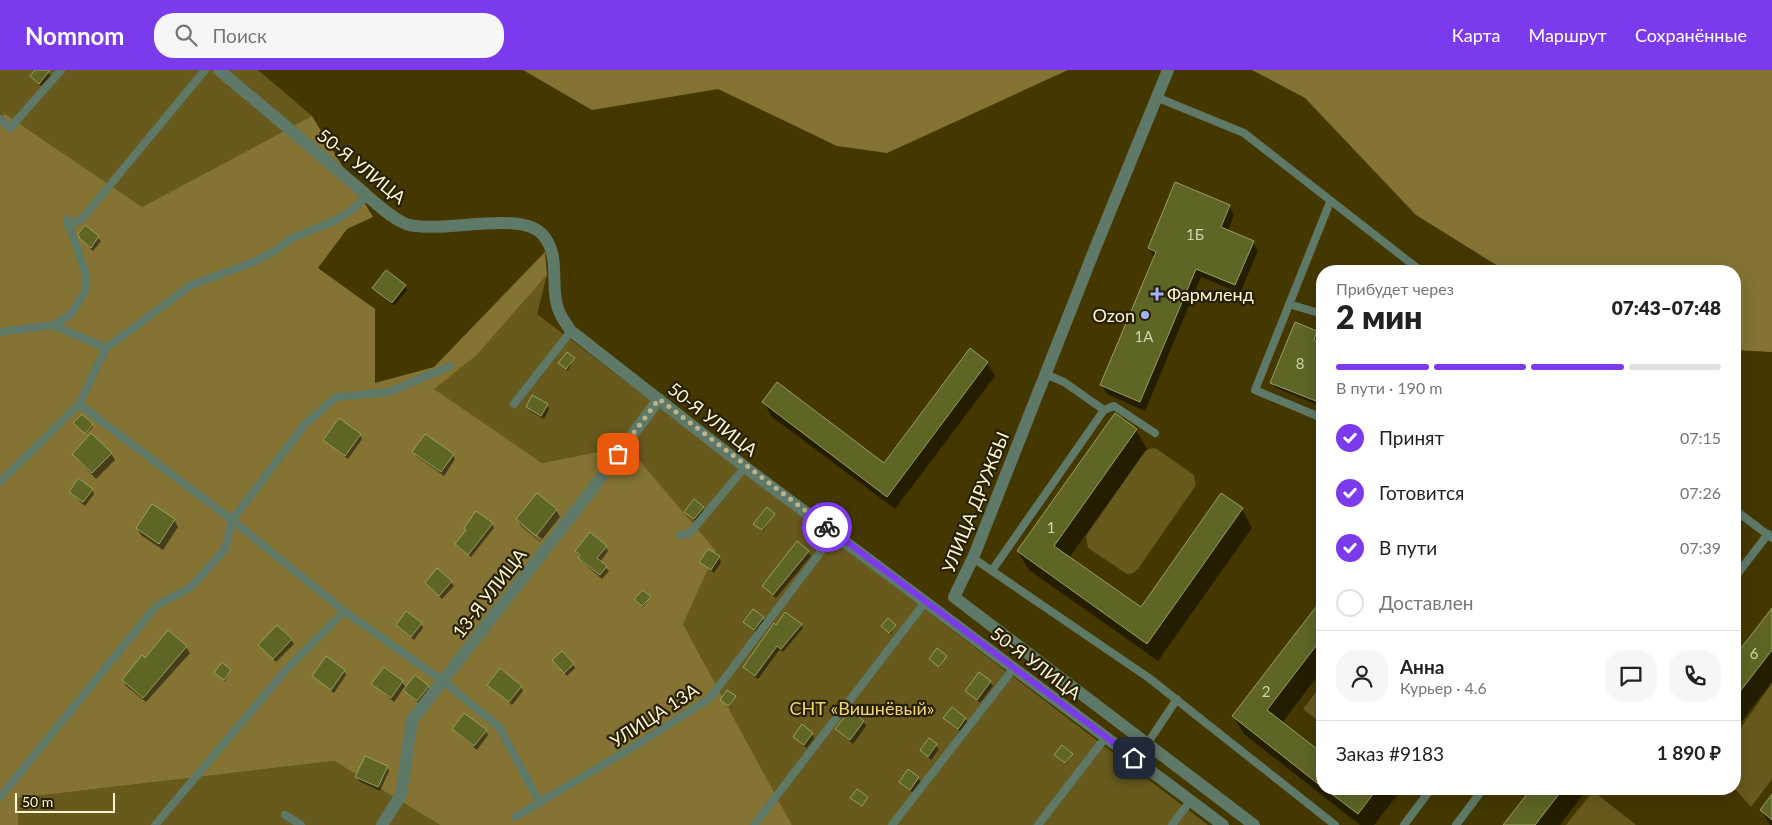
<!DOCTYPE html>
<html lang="ru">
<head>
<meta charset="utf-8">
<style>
	:root { --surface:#fff; --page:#f6f6f6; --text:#222; --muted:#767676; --line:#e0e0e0; --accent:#7c3aed }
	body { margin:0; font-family:Lato,sans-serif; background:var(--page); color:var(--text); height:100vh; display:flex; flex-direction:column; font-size:19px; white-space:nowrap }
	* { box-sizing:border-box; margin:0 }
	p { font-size:16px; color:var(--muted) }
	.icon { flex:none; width:28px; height:28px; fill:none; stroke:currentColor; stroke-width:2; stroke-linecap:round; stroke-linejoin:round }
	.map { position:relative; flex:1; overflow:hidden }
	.side { position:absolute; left:1316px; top:195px; width:425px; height:530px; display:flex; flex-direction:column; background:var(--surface); border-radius:20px; box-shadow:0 5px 20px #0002 }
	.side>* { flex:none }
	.scale { position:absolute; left:15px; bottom:12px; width:100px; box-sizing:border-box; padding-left:5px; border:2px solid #fef5d4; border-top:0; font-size:14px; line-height:18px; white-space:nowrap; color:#fef5d4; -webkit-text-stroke:4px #272004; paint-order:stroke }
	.pin { position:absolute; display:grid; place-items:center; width:42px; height:42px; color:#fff; margin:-21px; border-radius:10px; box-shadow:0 2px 8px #0006 }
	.courier { position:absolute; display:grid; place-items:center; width:50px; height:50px; margin:-25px; border:4px solid #7c3aed; border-radius:50%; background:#fff; color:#222; box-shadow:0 1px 6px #0007 }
	.summary em { font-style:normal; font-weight:800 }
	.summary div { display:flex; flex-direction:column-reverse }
	.summary { display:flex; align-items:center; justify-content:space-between; height:85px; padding:0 20px }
	h1 { font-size:32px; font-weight:800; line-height:38px }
	.bar { display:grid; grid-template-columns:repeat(4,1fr); gap:8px 5px; align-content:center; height:60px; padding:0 20px }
	.bar i { height:6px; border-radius:4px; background:var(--line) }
	.bar .selected { background:var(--accent) }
	.bar p { grid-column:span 4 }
	.line { display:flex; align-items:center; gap:12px; padding:0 20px; border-top:1px solid var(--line) }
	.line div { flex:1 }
	.round { display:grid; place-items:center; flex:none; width:52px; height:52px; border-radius:20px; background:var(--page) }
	ol { padding:0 20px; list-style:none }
	li { display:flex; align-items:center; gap:15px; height:55px }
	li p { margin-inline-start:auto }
	li .icon { padding:5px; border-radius:50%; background:var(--accent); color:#fff; stroke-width:4 }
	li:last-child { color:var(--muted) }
	li i { width:28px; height:28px; border:2px solid var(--line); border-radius:50% }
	header { display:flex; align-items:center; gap:30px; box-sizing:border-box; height:70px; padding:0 25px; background:var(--accent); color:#fff }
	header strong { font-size:24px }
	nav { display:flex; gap:28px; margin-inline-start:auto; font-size:18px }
	.search { width:350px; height:45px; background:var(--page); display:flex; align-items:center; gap:12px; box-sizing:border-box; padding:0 18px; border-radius:20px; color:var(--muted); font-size:19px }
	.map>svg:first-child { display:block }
</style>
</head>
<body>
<header>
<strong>Nomnom</strong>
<div class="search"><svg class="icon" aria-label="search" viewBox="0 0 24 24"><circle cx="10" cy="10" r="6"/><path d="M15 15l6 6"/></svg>Поиск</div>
<nav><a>Карта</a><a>Маршрут</a><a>Сохранённые</a></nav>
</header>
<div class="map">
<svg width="1772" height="755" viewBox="0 0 1772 755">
	<rect width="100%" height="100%" fill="#443800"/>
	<path fill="#68591d" d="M0 0H258L312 46 142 137 4 43 0 55Z
		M547 205 537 244 1208 755H792L683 554 627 376 542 393 433 319 477 285Z
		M1152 378 1157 379 1194 405 1196 415 1138 499 1133 503 1127 504 1088 478 1086 466 1145 381Z
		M1772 613V709L1751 737 1735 719V666Z
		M1322 614V654L1303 639Z
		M334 691 440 755H18V728Z
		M1593 721 1636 755H1566Z"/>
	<path fill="#847332" d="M523 0H1068L887 83 837 76 718 19 592 40Z
		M1252 0H1772V282L1735 280V201H1506L1416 145 1305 28Z
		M4 43 142 137 312 46 373 147 347 159 318 198 375 239V313L434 297 545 182 547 205 477 285 434 319 542 393 627 376 716 481 683 554 792 755H440L334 691 18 728V755H0V55Z"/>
	<path fill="#0007" fill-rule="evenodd" d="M36 0H46L51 6 42 17 31 7Z
		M1229 136 1234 145 1228 161 1253 172 1258 181 1240 223 1201 207 1145 341 1107 324 1101 315 1154 187 1149 178Z
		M85 157 101 171 93 181 81 169Z
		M405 216 407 220 394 236 373 218Z
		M1316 262 1319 267 1317 273 1322 275V324L1318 335 1274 317 1272 313Z
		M970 280 987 293 995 306 895 439 771 346 764 332 884 394Z
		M574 289 568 300 561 295Z
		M547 335 549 339 544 349 530 341 527 337Z
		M82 346 93 357 86 364 76 355Z
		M1136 360 1147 379 1069 488 1141 539 1242 439 1252 458 1158 591 1029 500 1018 482Z
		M360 365 362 369 348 389 324 370Z
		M414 382 453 385 455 389 444 406 416 386Z
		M111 383 115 390 96 409 73 384Z
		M92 419 94 424 85 436 70 422Z
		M537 425 556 440 560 447 540 472 521 456 518 450ZM521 452 542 469 540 471 521 455Z
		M703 438 705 442 697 453 686 442Z
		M774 445 763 461 756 455Z
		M174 450 178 457 163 480 141 465 137 458Z
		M492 454 494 458 471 487 459 478 457 474 467 461Z
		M606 477 608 481 600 492 609 501 602 509 582 492 576 481Z
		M808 482 811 486 776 528 766 520 764 516Z
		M719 487 721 492 714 503 701 492Z
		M451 512 454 516 442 529 426 513Z
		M650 528 643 537 637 531Z
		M1322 531V600L1282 653 1322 685V719H1402L1374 755H1360L1244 664 1233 646Z
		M753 540 766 552 757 563 745 552Z
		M1772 540V612L1735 660V588Z
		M421 554 423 558 414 570 397 556Z
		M801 555 803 558 783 582 780 579 758 609 747 601 745 597Z
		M895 556 891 564 884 558Z
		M168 562 186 577 190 583 146 632 126 616 123 610 145 590Z
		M291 570 294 574 276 592 260 575Z
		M946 586 940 598 931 590Z
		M554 590 573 594 575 598 567 606Z
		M384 599 402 612 406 618 428 616 430 621 419 634 403 619 394 632 373 614Z
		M230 601 225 611 217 604Z
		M344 601 346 605 334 623 313 606Z
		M990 612 993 616 980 633 967 621Z
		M489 615 521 617 523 621 512 635Z
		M735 627 730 637 722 631Z
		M945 648 965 649 968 653 961 662Z
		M864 652 866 656 853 674 836 659Z
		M453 659 486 661 488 665 477 680Z
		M812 664 814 668 807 678 794 667Z
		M929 669 939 679 931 690 921 680Z
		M1072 685 1066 694 1057 686Z
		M387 697 389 701 380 721 359 711 357 707Z
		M918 708 921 712 913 723 900 712Z
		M1532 719H1587L1560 755H1505Z
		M1772 726V755H1770L1761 740Z"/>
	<path fill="#5e6525" stroke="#98a160" d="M35 0H50L39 14 30 6Z
		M1175 112 1230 135 1221 157 1254 171 1235 215 1196 199 1140 332 1100 315 1156 182 1148 178Z
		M85 155 99 166 91 178 80 169 78 164Z
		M386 200 406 215 392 233 372 218Z
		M1295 252 1317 261 1314 270 1322 274V315L1316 331 1270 313Z
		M970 278 988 292 887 427 762 332 777 312 884 393Z
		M567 282 575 288 566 299 558 293Z
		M532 325 548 334 541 346 526 337Z
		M1115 343 1137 359 1054 476 1141 537 1221 423 1243 438 1147 574 1017 481Z
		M82 344 93 354 85 364 73 353Z
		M339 348 361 364 345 386 323 370Z
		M91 363 112 383 92 403 72 384Z
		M425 364 454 384 441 402 412 382Z
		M78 408 93 419 83 432 69 422Z
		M537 423 557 439 536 466 516 449Z
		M694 429 704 437 694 449 684 442Z
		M152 434 175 449 159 474 136 458Z
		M767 437 775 444 762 460 753 454Z
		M476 441 493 453 468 485 455 474 466 460 464 458Z
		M590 462 607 476 597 488 607 496 600 505 578 488 580 485 575 481Z
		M797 471 809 481 773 525 762 516Z
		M708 479 720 486 711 500 699 492Z
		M437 498 452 511 439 526 425 513Z
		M643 520 651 527 642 536 634 529Z
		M1322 529V568L1267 640 1322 683V717L1232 646Z
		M1772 538V580L1735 628V586Z
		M753 539 764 547 754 560 743 552Z
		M406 541 422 553 411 567 396 555Z
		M785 542 802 554 781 579 777 576 755 606 743 597 774 553 776 555Z
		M888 548 896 555 889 563 881 556Z
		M277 555 292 569 273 589 258 575Z
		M168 560 187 576 143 628 122 610 142 585 145 588Z
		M937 578 947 586 939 597 929 589Z
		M562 581 574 594 564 603 552 590Z
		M326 586 345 600 331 620 312 606Z
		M222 592 231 600 224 610 214 603Z
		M384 597 403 611 391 628 371 614Z
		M500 598 522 616 509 632 487 615Z
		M979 602 991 611 977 630 965 621Z
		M415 605 429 616 417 631 403 620Z
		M727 620 736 626 729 636 720 630Z
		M952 637 966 648 958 659 943 648Z
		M850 640 864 651 850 670 835 659Z
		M464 643 487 660 474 676 452 659Z
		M802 654 813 663 804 675 793 667Z
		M929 668 937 674 928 687 920 680Z
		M1062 675 1073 684 1065 693 1054 685Z
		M365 686 388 696 378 717 355 707Z
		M908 699 919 707 910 720 899 712Z
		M857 719 868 727 862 736 850 728Z
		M1325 719H1377L1358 744Z
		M1531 719H1563L1535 755H1503Z
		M1772 724V750L1760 740Z"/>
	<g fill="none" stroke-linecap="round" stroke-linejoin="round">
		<path stroke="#5f7968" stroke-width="8" d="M1156 27 1244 63 1421 201
			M0 49 10 58 61 0
			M68 156 82 149 205 0
			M1289 234 1322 244
			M53 255 106 278
			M0 262 53 255 71 244 85 221 86 205 67 149
			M1045 304 1064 312 1104 340 1114 336 1155 363
			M79 334 232 450 344 541 443 611 499 657 540 733
			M514 334 571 261
			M1322 348 1255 320 1330 132
			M0 412 79 334 106 278 191 215 254 192 278 179 290 169 332 152 349 142 368 126
			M1735 440 1772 468
			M680 465 689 464 745 397
			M973 488 1149 608 1335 755
			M993 499 1104 340
			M1735 507 1768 464
			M1147 674 1177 629
			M0 727 156 536 191 517 225 479 232 450 305 354 336 327 389 322 450 296
			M285 745 301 755
			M515 747 648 668 710 628 835 463
			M155 755 285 601 344 541
			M754 755 926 531
			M892 755 1014 598
			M1038 755 1105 668
			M1172 755 1191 730
			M1404 755 1431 719
			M1456 755 1483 719"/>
		<path stroke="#5f7968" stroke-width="12" d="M219 0C263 37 306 73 349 110 364 122 388 147 406 154 440 165 521 139 543 165 559 184 552 208 556 231 558 243 564 251 571 261L745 397 1223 755
			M1168 0 1096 176 973 488 954 527 1254 755
			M382 755 401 725 412 650 587 426 659 329"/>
	</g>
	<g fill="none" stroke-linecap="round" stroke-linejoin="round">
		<path stroke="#bdb38a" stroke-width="5" stroke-dasharray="0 9" d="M618 384 659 329 827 457"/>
		<path stroke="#7c3aed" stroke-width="6" d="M827 457 1134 688"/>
	</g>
	<g fill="#a3b2fd" stroke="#272004" stroke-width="2">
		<path d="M1154.5 216.5h5v5h5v5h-5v5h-5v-5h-5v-5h5z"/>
		<circle cx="1145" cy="245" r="5"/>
	</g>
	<g text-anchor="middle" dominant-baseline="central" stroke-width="4.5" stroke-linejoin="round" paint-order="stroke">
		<g font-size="15" fill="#d6d1a8">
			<text x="1195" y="164">1Б</text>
			<text x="1144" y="266">1А</text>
			<text x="1300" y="293">8</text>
			<text x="1051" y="457">1</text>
			<text x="1754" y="583">6</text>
			<text x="1266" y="621">2</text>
		</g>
		<g font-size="18" fill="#fef5d4" stroke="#272004">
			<text transform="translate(362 96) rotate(39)">50-Я УЛИЦА</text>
			<text transform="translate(713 349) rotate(38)">50-Я УЛИЦА</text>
			<text transform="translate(975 432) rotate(-68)">УЛИЦА ДРУЖБЫ</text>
			<text transform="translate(489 523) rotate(-52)">13-Я УЛИЦА</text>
			<text transform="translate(1036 593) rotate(37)">50-Я УЛИЦА</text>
			<text transform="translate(654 645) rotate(-33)">УЛИЦА 13А</text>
		</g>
		<g font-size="18" fill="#fef5d4" stroke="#272004" text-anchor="start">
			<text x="1167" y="224">Фармленд</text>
			<text x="1135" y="245" text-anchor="end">Ozon</text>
		</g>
		<g font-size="18" fill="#efd779" stroke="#272004">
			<text x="862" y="638">СНТ «Вишнёвый»</text>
		</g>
	</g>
</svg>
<div class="scale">50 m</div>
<div class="pin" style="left:618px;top:384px;background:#ea580c"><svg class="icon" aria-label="bag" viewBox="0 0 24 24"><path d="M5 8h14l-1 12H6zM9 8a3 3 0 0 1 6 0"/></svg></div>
<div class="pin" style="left:1134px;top:688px;background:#1f2937"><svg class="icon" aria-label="home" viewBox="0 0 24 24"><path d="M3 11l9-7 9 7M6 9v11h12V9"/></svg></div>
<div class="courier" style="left:827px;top:457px"><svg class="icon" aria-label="bike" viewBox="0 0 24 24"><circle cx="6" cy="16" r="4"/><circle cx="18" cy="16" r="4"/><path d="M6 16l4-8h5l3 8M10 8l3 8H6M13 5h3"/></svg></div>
<section class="side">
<div class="summary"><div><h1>2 мин</h1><p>Прибудет через</p></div><em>07:43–07:48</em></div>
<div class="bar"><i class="selected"></i><i class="selected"></i><i class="selected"></i><i></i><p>В пути · 190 m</p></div>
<ol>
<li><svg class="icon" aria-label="check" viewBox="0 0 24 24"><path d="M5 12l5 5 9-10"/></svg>Принят<p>07:15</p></li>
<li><svg class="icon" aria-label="check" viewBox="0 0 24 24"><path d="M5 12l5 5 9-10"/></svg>Готовится<p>07:26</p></li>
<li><svg class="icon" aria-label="check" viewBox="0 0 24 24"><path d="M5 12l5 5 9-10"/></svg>В пути<p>07:39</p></li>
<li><i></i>Доставлен</li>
</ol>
<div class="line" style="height:90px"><a class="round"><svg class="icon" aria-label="person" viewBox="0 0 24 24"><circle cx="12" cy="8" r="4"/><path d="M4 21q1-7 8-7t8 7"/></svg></a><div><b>Анна</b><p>Курьер · 4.6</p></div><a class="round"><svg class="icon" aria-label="chat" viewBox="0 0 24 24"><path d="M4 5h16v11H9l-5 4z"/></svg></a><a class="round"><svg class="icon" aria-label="phone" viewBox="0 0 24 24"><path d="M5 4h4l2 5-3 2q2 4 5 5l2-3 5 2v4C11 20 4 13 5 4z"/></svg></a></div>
<div class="line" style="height:65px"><div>Заказ #9183</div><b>1 890 ₽</b></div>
</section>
</div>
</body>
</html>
